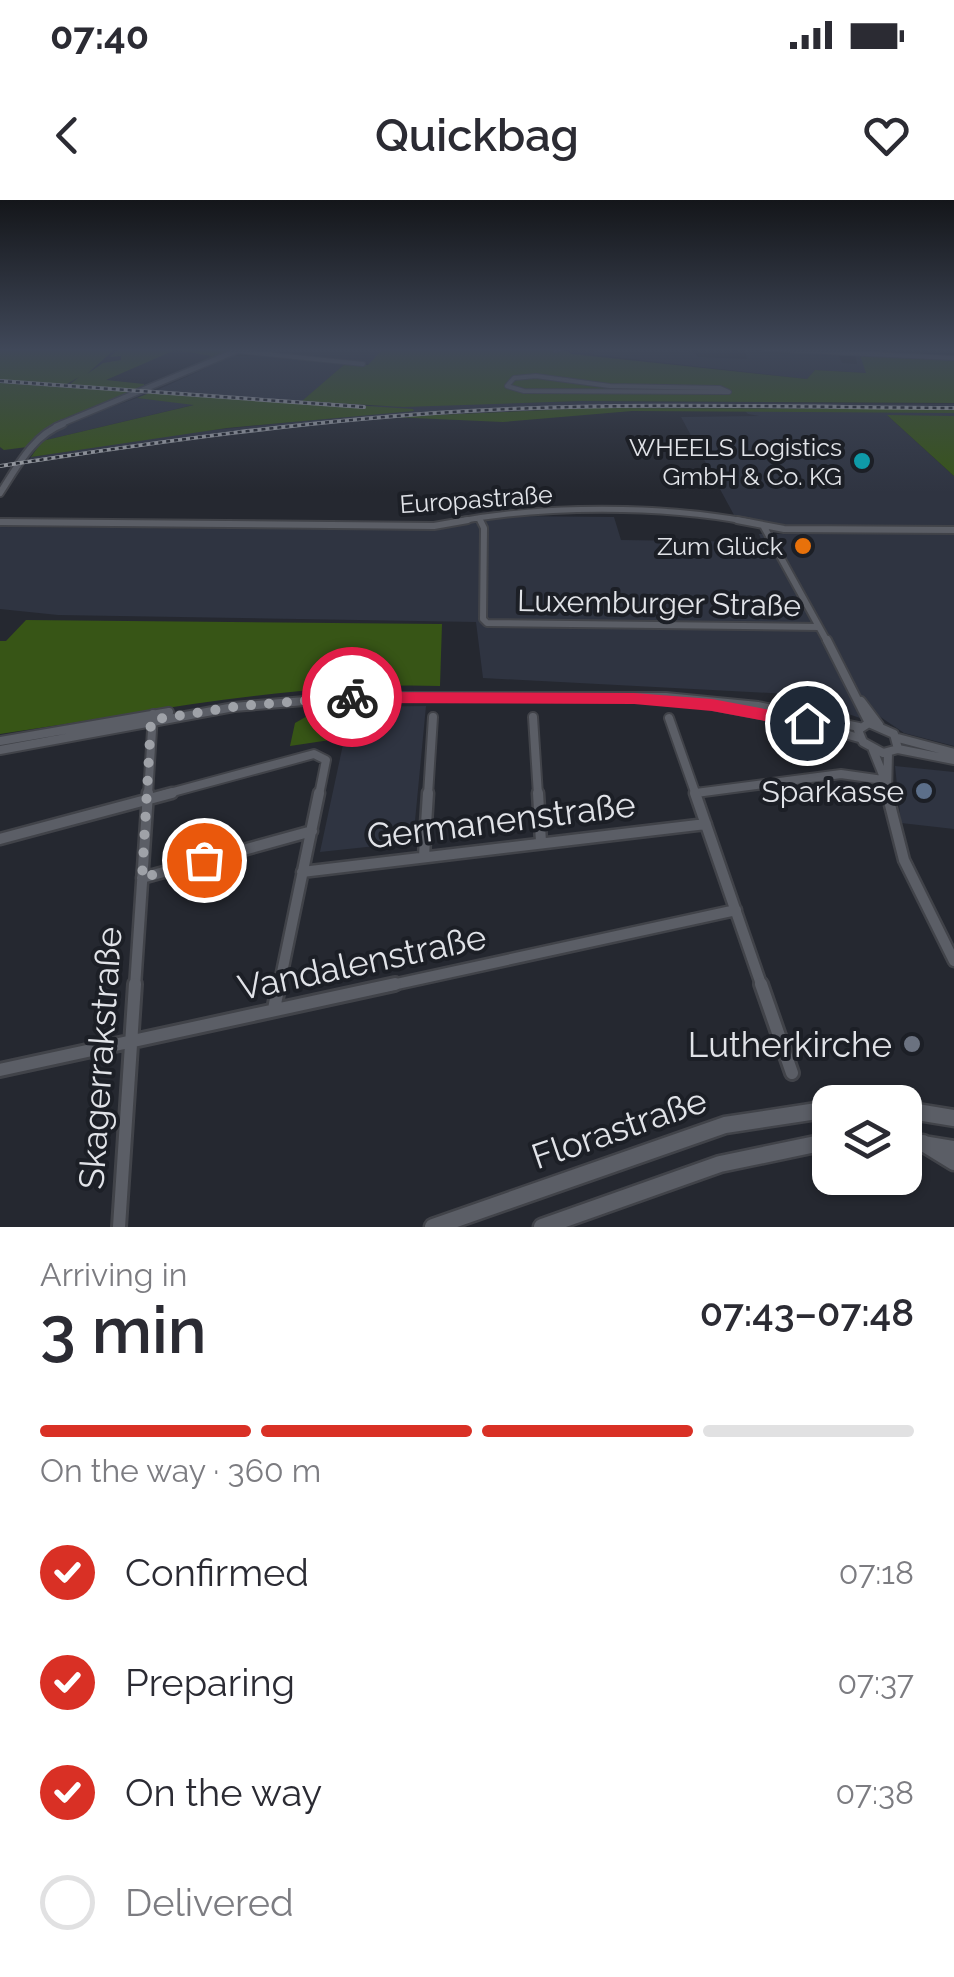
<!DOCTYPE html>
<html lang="en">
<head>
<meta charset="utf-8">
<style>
	:root { --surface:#fff; --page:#f7f7f7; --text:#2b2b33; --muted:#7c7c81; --line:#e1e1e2; --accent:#d93025 }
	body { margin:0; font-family:Raleway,sans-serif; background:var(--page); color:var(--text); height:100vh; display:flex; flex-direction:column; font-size:38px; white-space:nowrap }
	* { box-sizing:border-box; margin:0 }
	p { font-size:32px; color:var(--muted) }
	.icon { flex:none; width:55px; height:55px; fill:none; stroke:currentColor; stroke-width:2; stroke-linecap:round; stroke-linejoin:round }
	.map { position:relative; height:1027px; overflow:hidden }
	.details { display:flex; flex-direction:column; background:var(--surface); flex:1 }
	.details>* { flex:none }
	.controls { position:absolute; left:812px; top:885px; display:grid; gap:20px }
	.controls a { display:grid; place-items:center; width:110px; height:110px; border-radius:20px; background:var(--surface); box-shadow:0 2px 8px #0004; font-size:50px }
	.pin { position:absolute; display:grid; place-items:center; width:85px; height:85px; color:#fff; margin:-42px; border:5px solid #fff; border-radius:50%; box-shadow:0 2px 10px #0007 }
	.courier { position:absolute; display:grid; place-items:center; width:100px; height:100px; margin:-50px; border:8px solid #e11d48; border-radius:50%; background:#fff; color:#222; box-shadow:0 2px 12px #0007 }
	.summary em { font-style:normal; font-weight:600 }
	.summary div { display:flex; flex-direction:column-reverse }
	.summary { display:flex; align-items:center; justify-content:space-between; height:170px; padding:0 40px }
	h1 { font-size:65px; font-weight:600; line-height:75px }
	.bar { display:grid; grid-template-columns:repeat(4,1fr); gap:15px 10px; align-content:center; height:120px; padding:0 40px }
	.bar i { height:12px; border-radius:8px; background:var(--line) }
	.bar .on { background:var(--accent) }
	.bar p { grid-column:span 4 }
	ol { padding:0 40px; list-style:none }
	li { display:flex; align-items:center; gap:30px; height:110px }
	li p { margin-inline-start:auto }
	li .icon { padding:10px; border-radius:50%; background:var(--accent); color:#fff; stroke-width:4 }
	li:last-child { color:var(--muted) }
	li i { width:55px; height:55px; border:5px solid var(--line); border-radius:50% }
	.status { display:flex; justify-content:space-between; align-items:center; height:70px; padding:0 50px; background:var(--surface); direction:ltr }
	.status svg { height:28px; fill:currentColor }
	header { display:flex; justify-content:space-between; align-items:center; height:130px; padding:0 40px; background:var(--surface); font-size:45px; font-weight:600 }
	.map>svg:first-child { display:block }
</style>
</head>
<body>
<div class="status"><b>07:40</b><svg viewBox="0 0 49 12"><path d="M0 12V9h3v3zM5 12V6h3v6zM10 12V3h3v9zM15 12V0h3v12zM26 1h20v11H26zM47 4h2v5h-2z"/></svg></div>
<header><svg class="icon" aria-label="back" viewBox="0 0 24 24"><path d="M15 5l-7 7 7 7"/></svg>Quickbag<svg class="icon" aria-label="heart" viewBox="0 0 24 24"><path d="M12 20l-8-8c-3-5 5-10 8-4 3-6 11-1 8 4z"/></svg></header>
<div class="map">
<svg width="954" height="1027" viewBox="0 0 954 1027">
	<rect width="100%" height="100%" fill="#252830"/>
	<path fill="#2f3441" d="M242 149H384L370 164 347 162 304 200 366 206 581 201 954 204V216H888L954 276V325L784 326 734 315 681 217 759 216 748 214 742 208H594L411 215 254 230 28 262 31 257 175 234 413 210 0 183 155 191 233 156H274L239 151Z
		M599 149H671L694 152 698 157 747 159 744 150 838 154 842 163 857 164 855 155H860L867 173 815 170 807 179 589 154Z
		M137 198 197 204 42 241 72 221Z
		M505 316 614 317 621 340 762 342 759 334H954V546L904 533 879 516 860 518 789 494 483 478 476 422 58 415 0 409V327L434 330Z
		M426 506 413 642 320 652 351 507Z
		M895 566 954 572V629L901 623Z"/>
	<path fill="#375516" d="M0 149H115L87 174 103 163 121 160V156L110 157 118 149H235L146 188 212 156 175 150 106 180 144 184V190L69 185 79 177 65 185 0 180Z
		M377 149H561L572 154 807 179 815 170 866 173 860 155 954 160V203L581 201 403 207 302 201 346 163 368 165 382 150Z
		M0 183 140 192C102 209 53 212 27 247L4 250 0 247Z
		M152 192 413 209 414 211 227 228 31 257 42 241 194 205 137 198Z
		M594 208 954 209V213L632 211 503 222 391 217Z
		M887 215 954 216V276Z
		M26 420 442 424 440 486C297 481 142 513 0 534V441H6Z
		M336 514 330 540 290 546 295 523 309 515Z"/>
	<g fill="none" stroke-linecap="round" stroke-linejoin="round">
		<defs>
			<path id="street-far5" d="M763 149 954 158
				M555 150 559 149
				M237 151 363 164
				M536 176 610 186 720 188 729 192 524 191 507 186 514 178Z"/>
			<path id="street-far4" d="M479 318 481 322
				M0 322H10
				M455 322C542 305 662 305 749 322"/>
			<path id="street-far3" d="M480 320 484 328 483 419 487 423 819 427
				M737 320 784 329 954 330
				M0 322 434 326 468 320
				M764 327 828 443"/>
			<path id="street-far2" d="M827 440 869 523
				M861 501 879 525
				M713 505 807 523 859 538
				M533 517 538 595
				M669 518 696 595
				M869 523 894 534 898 549 883 553 863 542 858 530Z
				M898 538 954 553
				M0 541 169 512
				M898 549 954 560
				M0 550 234 507 352 497H666L758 506 859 527
				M873 550 883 575
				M696 593 841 574 883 580
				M148 595 153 514
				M162 595 314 554 326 560 319 595
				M428 595 433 517
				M887 595 888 553"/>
			<path id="street-far1" d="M538 593 541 642
				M695 593 762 787
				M887 593 904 660 954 761
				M0 639 172 593
				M424 656 428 593
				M302 672 706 624
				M142 678 312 631
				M135 787 148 593
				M279 787 319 593
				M383 787 736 710"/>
			<path id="street" d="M761 784 792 873
				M274 809 279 784
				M0 870 395 784
				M119 1027 135 784"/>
			<path id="secondary-far2" d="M56 226 241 149"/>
			<path id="secondary-far1" d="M0 293C17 267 33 235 63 224"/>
			<path id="secondary" d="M905 910 954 918
				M905 941 954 949
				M923 943 954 962
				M433 1027 725 925 830 909
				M542 1027 720 964 830 941"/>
		</defs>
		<use href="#street-far5" stroke="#414349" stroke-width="6"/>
		<use href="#street-far4" stroke="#414349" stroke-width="9"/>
		<use href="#street-far3" stroke="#414349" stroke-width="10"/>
		<use href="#street-far2" stroke="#414349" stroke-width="12"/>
		<use href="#street-far1" stroke="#414349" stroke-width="15"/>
		<use href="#street" stroke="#414349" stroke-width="18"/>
		<use href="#secondary-far2" stroke="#414349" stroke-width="8"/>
		<use href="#secondary-far1" stroke="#414349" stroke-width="10"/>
		<use href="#secondary" stroke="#414349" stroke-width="21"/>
		<use href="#street-far5" stroke="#5b5e66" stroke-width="4"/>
		<use href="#street-far4" stroke="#5b5e66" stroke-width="5"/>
		<use href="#street-far3" stroke="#5b5e66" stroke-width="6"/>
		<use href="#street-far2" stroke="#5b5e66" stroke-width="8"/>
		<use href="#street-far1" stroke="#5b5e66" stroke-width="10"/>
		<use href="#street" stroke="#5b5e66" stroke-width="12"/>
		<use href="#secondary-far2" stroke="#5b5e66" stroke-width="5"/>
		<use href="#secondary-far1" stroke="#5b5e66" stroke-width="6"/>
		<use href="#secondary" stroke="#5b5e66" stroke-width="16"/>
		<defs>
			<path id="rail" d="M0 181 364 207
				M0 266C155 242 311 220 468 211 630 202 792 207 954 208"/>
		</defs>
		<use href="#rail" stroke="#a6a9ae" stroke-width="4"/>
		<use href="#rail" stroke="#1c1f26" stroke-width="2.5" stroke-dasharray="4" stroke-linecap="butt"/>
	</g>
	<linearGradient id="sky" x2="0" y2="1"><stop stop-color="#14161a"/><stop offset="0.51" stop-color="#404859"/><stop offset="1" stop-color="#404859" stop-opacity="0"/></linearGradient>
	<rect width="954" height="293" fill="url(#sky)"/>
	<path fill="#e11d48" d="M352 492 634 493 712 499 807 517 815 523 807 529 712 511 634 504 352 503 344 497Z"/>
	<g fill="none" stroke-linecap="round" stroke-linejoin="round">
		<path stroke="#9fa2a8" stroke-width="10" stroke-dasharray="0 18" d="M204 660 142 678 151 520 240 506 352 497"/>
	</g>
	<circle fill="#0f9aa8" stroke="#1c1f26" stroke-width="4" cx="862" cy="261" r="10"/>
	<circle fill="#e8710a" stroke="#1c1f26" stroke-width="4" cx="803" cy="346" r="10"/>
	<circle fill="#5c6f8a" stroke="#1c1f26" stroke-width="4" cx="924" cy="591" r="10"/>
	<circle fill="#6b7280" stroke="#1c1f26" stroke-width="4" cx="912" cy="844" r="10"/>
	<g text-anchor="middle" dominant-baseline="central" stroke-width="8" stroke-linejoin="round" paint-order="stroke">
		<g font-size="25" fill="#e1e3e8" stroke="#1c1f26" text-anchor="end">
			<text x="842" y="247">WHEELS Logistics<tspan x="842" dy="29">GmbH &amp; Co. KG</tspan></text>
			<text x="783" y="346">Zum Glück</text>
		</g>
		<g font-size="25" fill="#e1e3e8" stroke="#1c1f26">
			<text transform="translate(476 299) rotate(-4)">Europastraße</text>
		</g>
		<g font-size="30" fill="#e1e3e8" stroke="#1c1f26">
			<text transform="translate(659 403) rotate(1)">Luxemburger Straße</text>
		</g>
		<g font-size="30" fill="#e1e3e8" stroke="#1c1f26" text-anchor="end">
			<text x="904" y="591">Sparkasse</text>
		</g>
		<g font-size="35" fill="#e1e3e8" stroke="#1c1f26">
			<text transform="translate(501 620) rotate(-7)">Germanenstraße</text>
			<text transform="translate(362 762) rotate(-12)">Vandalenstraße</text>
			<text transform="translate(100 858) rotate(-86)">Skagerrakstraße</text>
			<text transform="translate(619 928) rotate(-19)">Florastraße</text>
		</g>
		<g font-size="35" fill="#e1e3e8" stroke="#1c1f26" text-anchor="end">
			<text x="892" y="844">Lutherkirche</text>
		</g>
	</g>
</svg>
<div class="controls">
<a><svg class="icon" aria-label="layers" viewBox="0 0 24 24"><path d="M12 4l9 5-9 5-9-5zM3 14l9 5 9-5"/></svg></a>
</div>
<div class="pin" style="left:204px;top:660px;background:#ea580c"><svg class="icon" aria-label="bag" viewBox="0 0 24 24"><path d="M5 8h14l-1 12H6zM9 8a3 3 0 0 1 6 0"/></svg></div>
<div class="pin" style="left:807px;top:523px;background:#1f2937"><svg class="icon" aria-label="home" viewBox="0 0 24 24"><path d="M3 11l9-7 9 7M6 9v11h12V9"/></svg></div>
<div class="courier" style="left:352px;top:497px"><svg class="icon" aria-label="bike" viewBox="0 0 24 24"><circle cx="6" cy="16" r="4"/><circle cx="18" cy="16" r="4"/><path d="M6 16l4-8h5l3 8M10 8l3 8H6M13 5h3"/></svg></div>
</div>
<section class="details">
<div class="summary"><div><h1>3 min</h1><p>Arriving in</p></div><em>07:43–07:48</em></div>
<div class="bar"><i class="on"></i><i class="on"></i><i class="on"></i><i></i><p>On the way · 360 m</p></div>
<ol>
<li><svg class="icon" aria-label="check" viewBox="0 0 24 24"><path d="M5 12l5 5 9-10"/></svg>Confirmed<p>07:18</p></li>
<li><svg class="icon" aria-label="check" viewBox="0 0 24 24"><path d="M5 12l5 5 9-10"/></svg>Preparing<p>07:37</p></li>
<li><svg class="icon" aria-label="check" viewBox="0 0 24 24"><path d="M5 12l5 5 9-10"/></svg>On the way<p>07:38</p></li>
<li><i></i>Delivered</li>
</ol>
</section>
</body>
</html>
